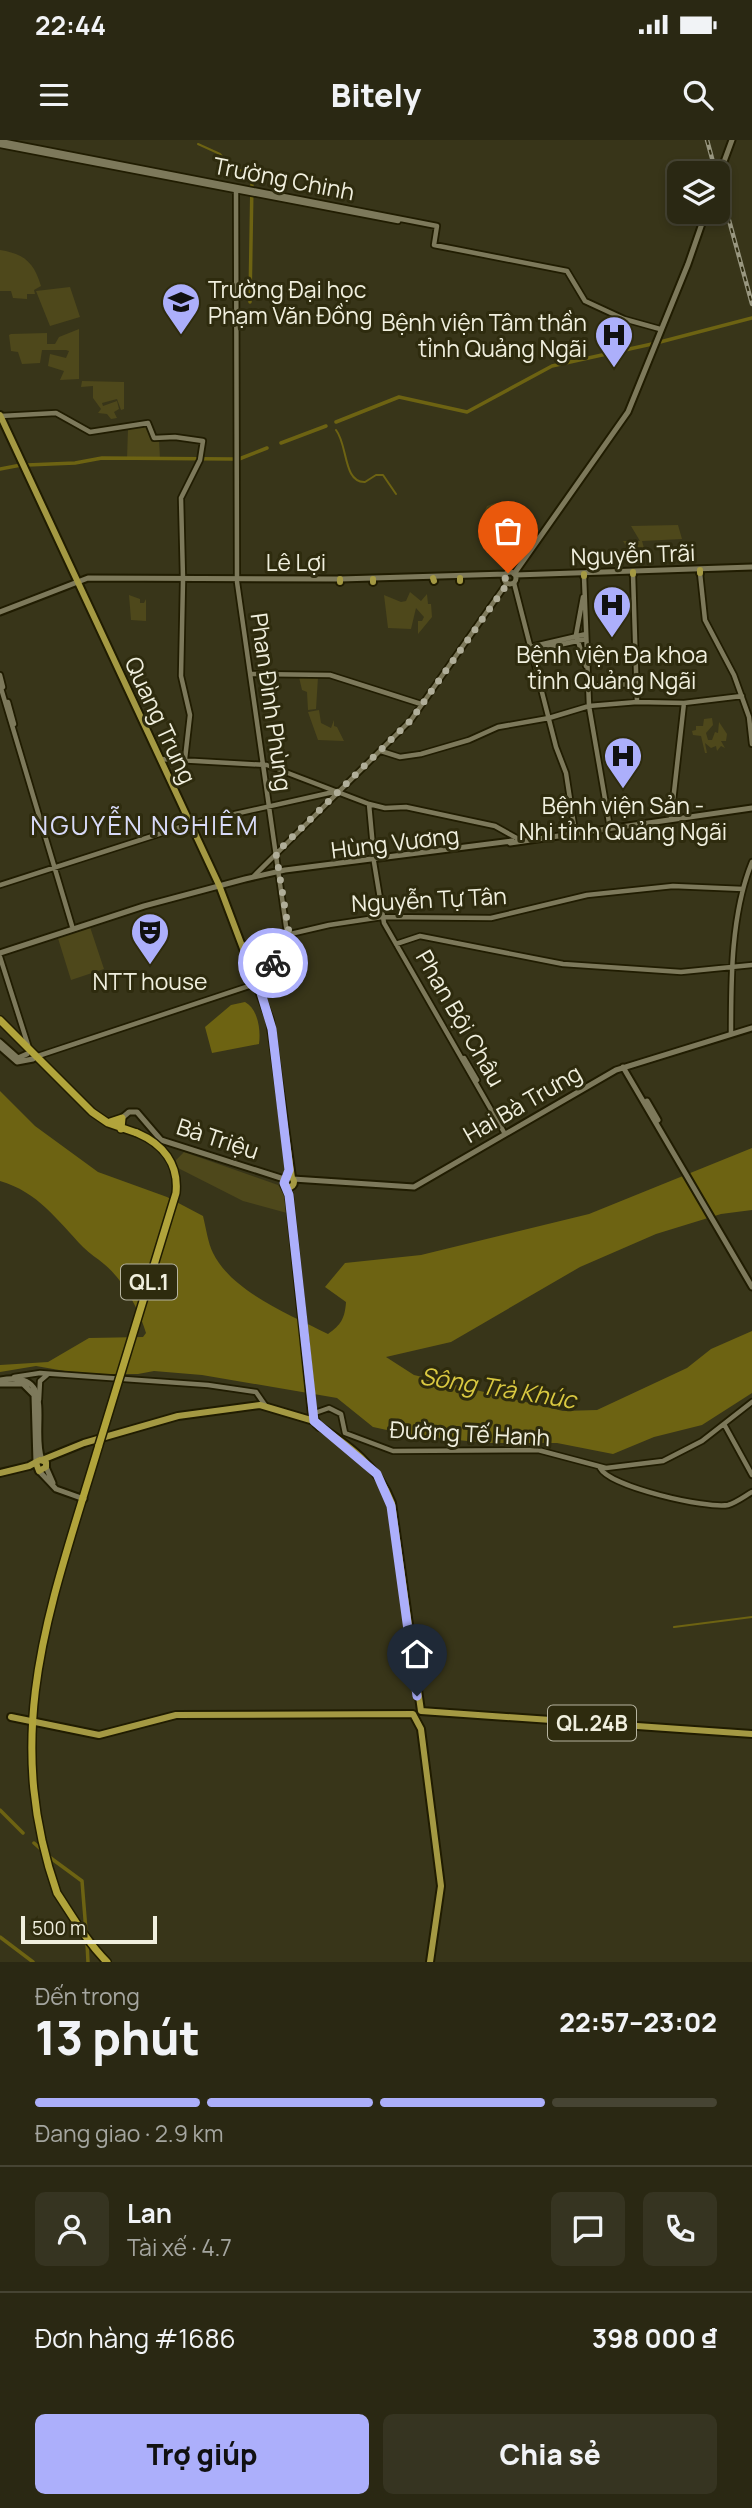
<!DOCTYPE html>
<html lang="vi">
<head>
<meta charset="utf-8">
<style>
	:root { --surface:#2a2813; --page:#363421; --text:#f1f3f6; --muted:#a5a6a0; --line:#464433; --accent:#acaffb }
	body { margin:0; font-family:Manrope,sans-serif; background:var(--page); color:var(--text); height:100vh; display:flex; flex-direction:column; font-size:26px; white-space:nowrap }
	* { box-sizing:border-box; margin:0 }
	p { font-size:23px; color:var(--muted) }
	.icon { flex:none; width:38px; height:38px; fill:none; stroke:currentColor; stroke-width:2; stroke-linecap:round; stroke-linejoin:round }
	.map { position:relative; height:1822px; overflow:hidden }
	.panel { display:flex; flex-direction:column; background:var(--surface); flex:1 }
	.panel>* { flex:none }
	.controls { position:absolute; left:667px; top:21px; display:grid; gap:14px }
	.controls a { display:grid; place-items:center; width:63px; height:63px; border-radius:10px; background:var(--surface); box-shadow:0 4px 10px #0003,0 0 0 2px var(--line); font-size:35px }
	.scale { position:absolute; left:21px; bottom:18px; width:136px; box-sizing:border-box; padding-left:7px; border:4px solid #f0efde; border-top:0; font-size:19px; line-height:24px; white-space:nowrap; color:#f0efde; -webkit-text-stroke:5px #2e2b0e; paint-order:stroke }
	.pin { position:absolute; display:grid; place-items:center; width:60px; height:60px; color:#fff; margin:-72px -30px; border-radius:50% 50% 50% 0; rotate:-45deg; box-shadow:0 0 7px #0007 }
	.pin .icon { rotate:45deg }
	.courier { position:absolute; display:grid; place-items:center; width:70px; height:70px; margin:-35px; border:5px solid #acaffb; border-radius:50%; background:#fff; color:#222; box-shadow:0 2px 9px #0007 }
	.summary em { font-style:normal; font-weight:800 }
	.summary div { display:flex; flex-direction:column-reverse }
	.summary { display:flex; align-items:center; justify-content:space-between; height:119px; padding:0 35px }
	h1 { font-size:46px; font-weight:800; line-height:52px }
	.bar { display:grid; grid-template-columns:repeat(4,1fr); gap:10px 7px; align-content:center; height:84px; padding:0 35px }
	.bar i { height:9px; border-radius:5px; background:var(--line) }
	.bar .selected { background:var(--accent) }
	.bar p { grid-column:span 4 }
	.line { display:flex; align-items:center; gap:18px; padding:0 35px; border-top:2px solid var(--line) }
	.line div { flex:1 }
	.round { display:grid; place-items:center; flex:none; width:74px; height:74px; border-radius:10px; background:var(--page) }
	.cta { display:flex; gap:14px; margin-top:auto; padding:14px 35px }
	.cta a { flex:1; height:80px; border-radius:10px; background:var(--accent); color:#111; font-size:28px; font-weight:800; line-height:80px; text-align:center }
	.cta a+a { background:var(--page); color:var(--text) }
	.status { display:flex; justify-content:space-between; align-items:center; height:49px; padding:0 35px; background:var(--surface); direction:ltr }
	.status svg { height:19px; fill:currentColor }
	header { display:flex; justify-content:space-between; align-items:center; height:91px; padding:0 35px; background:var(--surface); font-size:32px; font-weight:800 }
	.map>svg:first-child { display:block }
</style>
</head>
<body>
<div class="status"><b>22:44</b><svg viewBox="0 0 49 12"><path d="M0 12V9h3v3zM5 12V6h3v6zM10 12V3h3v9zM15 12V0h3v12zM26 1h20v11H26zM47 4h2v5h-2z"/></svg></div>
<header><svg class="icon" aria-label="menu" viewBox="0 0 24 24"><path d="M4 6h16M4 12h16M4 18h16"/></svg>Bitely<svg class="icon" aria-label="search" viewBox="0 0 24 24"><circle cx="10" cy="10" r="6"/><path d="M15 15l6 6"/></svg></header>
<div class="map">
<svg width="752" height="1822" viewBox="0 0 752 1822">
	<rect width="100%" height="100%" fill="#383519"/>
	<path fill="#4e481b" d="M0 110C24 114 34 122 41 146L34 150 35 154H27V159L13 158 11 151H0Z
		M70 147 80 177 50 186 36 151Z
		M79 189V239L60 240 64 231 48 226 50 214 66 218 69 211 66 210H42L40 223 22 224 18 212 11 211 9 195 11 194 47 193V204H55L59 197Z
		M82 241 124 242V269L121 270 117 259 102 263 103 266 117 261 119 269 114 272 117 278 111 279 107 274 98 273 101 269 93 258V246L81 247Z
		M150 286 153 299 159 300 160 319H127L128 289Z
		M495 363 505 369 506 397 503 405 495 408 486 401 484 373 487 366Z
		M678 385 682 399 642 401 646 415 633 417 623 401H640L631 386Z
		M410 452 421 461 427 454 428 464H431L432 477 418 494V481H422L424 477 416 468 411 489 388 488 384 455 401 462 406 461Z
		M129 455 140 459V463H144L146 459V481L131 480Z
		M299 537H318L316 569 308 570 307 552 302 550Z
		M319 570 321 583 331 588 334 580V586L337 587 344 601 318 600 308 572Z
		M712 578 713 585 706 593 708 600H712L715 592 718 593 719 582 727 594 726 601H721L725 608 721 606 717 611 716 606 711 608 705 603 707 613H705L701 596 693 595 692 591 696 590V586H703L704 579Z
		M89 784 104 829 71 840 57 795Z
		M184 1012 278 1045 286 1057 287 1073 243 1061 176 1027 174 1022Z"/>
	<path fill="#6d6312" d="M245 862C258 869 261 890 259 904L212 913 205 887 231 865Z
		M0 951 35 986 98 1032 167 1057 203 1076C206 1088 208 1103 213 1113 232 1152 291 1175 328 1194 341 1185 345 1178 346 1162L325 1147 345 1123 421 1115 589 1074 752 1008V1070L721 1074 656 1094 580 1127 451 1202 386 1217 414 1235 563 1271 597 1270 687 1228 711 1209 752 1191V1253L702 1285 654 1297 613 1314 557 1303H486L410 1295 373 1287 337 1258 202 1235 154 1231 138 1234H82L36 1226 0 1232V1225L48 1222 89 1198 143 1197 146 1193C140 1171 122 1138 104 1124 97 1118 90 1114 83 1107 57 1080 38 1052 0 1041Z"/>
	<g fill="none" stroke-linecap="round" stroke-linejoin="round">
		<path stroke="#6d6312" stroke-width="2" d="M198 4 220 14 232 28 246 32 252 41
			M336 290C348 305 343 343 365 342L376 335H383L396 354
			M674 1487 752 1477"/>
		<path stroke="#6d6312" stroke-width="3.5" d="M250 162 252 41
			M660 202 752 178
			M336 282 399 257 467 272 552 226 652 204
			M281 303 326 286
			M239 319 267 308
			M27 325 75 323 102 318 233 319
			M0 329 21 325
			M0 1670 23 1693
			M34 1703 43 1711
			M48 1716 82 1741 86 1791
			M0 1797 33 1822
			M87 1803 88 1822"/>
		<defs>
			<path id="tertiary" d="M0 1 437 86 434 105 567 131 585 161 624 179 660 189
				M0 5 398 81
				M236 50 237 439
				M1 276 56 273 90 292 148 283 154 298 175 297 203 301 200 320 181 358 183 438
				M700 433 705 480 734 535 749 577 752 604
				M633 434 637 562
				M584 436 589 566 610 688
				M183 441 181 536 190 575 185 619
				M514 443 556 607 566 633 575 692
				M583 457 576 495 586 526
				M530 507 586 494
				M532 511 586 499
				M252 534 330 535 421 564
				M0 535 3 547
				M0 545 72 786
				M587 546 636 544
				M8 562 14 584
				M381 611 400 617 421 614 469 600 498 587 549 578 589 566 637 562 684 563 742 556
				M160 619 267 625 369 664 385 668 406 667 495 686 520 700
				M369 664 374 718
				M671 679 684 563
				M374 722 384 783 505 994
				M254 736 411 580 507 443
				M0 745 190 684 338 651
				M396 804 420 796 563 824 681 832 752 825
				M243 805 329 785 382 777 491 778 587 755 673 746 743 749
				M0 817 28 905
				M731 894C731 839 731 773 752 722
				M35 917 258 843 288 800 237 442
				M464 918 477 940
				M14 1237 40 1233 208 1245 256 1252 265 1265
				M39 1260 40 1241 47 1235
				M312 1274 329 1268 341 1274 345 1293 393 1311 538 1310 606 1328 663 1321 702 1301 752 1262
				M724 1284 752 1335
				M600 1328C610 1347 707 1369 728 1365 736 1363 745 1356 752 1352"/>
			<path id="secondary" d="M718 38 732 0
				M504 438a6 6 0 1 1 12 0a6 6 0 1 1-12 0Z
				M514 434 628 272 688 124 706 72
				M515 435 752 427
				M0 472 88 438 340 439 506 434
				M510 703 752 668
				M0 813 144 766 245 739 285 730 512 701
				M0 902 18 918 27 914
				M0 907 17 922 33 919
				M623 927 752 1147
				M647 961 658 980
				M122 978 129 972H137L161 1000 284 1039
				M293 1039 414 1047 616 930 752 888
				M0 1240C59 1229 30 1289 42 1320
				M0 1244H23L34 1255 36 1323
				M46 1327 53 1343
				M39 1331 56 1349 84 1359"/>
			<path id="primary" d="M0 275 219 745 270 880 292 1038
				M700 430V433
				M633 432V434
				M584 434V436
				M433 438 434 441
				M460 438V441
				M340 439V442
				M373 442V439
				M284 1042a5 5 0 1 1 10 0a5 5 0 1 1-10 0Z
				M284 1044 289 1055 312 1274 319 1287
				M316 1284C349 1305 378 1326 392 1363L421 1571 752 1594
				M42 1320 84 1303 178 1276 260 1265 314 1281
				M0 1333 29 1326 40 1320 46 1322V1327L39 1331 36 1323
				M11 1577 99 1595 176 1575 413 1574 421 1589 441 1746 430 1822"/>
			<path id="trunk" d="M0 880 92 972 108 983 137 993
				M110 982 122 978 121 989
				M99 1305C51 1466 0 1589 57 1753 73 1777 87 1802 107 1822"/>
		</defs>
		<use href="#tertiary" stroke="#201c01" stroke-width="8"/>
		<use href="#secondary" stroke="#201c01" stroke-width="9"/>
		<use href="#primary" stroke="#201c01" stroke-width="10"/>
		<use href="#trunk" stroke="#201c01" stroke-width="10"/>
		<use href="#tertiary" stroke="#7d795b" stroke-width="4.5"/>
		<use href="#secondary" stroke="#7d795b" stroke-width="5"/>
		<use href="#primary" stroke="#a49943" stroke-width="6"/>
		<use href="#trunk" stroke="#b1a43b" stroke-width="7"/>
		<defs>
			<path id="rail" d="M707 0 716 33
				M718 40 752 164"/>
		</defs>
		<use href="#rail" stroke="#999780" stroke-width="4.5"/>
		<use href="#rail" stroke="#2e2b0e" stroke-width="2" stroke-dasharray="5" stroke-linecap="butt"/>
		<defs>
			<path id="trunk-bridge" d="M99 1305 176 1053C179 1024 163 1004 137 993"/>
		</defs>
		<use href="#trunk-bridge" stroke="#201c01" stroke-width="10" stroke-linecap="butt"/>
		<use href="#trunk-bridge" stroke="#b1a43b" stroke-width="7"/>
	</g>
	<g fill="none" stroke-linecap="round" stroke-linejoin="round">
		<path stroke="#b0ae99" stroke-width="7" stroke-dasharray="0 12.6" d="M273 823 288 800 289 793 276 713 411 580 508 443 505 439 508 433"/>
		<path stroke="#acaffb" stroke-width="9" d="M273 823 258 843 272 889 289 1030 284 1043 289 1055 314 1281 377 1334 391 1366 417 1556"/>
	</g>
	<defs>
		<symbol id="university-pin" viewBox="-11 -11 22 30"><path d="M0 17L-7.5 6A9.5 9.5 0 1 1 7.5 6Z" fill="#acaffb" stroke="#2e2b0e"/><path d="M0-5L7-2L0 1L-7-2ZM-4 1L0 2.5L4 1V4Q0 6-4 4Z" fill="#111"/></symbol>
		<symbol id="hospital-pin" viewBox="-11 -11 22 30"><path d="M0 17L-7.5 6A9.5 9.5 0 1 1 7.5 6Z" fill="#acaffb" stroke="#2e2b0e"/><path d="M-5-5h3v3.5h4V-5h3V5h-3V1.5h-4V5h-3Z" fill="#111"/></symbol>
		<symbol id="theatre-pin" viewBox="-11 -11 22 30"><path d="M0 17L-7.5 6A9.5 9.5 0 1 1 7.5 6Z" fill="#acaffb" stroke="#2e2b0e"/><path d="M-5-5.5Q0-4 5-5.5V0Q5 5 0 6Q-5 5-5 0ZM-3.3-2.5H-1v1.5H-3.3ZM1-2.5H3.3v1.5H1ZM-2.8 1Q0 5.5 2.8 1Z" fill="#111"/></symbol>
	</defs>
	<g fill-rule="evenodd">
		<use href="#university-pin" x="159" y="140" width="44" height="60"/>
		<use href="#hospital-pin" x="592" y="173" width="44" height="60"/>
		<use href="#hospital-pin" x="590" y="443" width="44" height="60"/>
		<use href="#hospital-pin" x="601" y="594" width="44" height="60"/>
		<use href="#theatre-pin" x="128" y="770" width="44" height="60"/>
	</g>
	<g text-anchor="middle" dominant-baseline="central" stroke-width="6" stroke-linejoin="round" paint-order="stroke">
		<g fill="#2e2b0e" stroke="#b6b4a0" stroke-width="2">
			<rect x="121" y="1124.5" width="56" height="35" rx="5"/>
			<rect x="548" y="1565.5" width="88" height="35" rx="5"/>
		</g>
		<g font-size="21" font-weight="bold" fill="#f0efde">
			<text x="149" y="1142">QL.1</text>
			<text x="592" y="1583">QL.24B</text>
		</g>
		<g font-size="23" fill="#f0efde" stroke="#2e2b0e">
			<text transform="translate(284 38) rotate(11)">Trường Chinh</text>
			<text transform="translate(633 414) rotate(-2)">Nguyễn Trãi</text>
			<text x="296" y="422">Lê Lợi</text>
			<text transform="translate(272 562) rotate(82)">Phan Đình Phùng</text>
			<text transform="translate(161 580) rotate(65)">Quang Trung</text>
			<text transform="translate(395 702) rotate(-7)">Hùng Vương</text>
			<text transform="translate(429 759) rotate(-3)">Nguyễn Tự Tân</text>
			<text transform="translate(461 878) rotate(60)">Phan Bội Châu</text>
			<text transform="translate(522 963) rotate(-30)">Hai Bà Trưng</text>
			<text transform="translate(218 998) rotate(18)">Bà Triệu</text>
			<text transform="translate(470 1293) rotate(3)">Đường Tế Hanh</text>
		</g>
		<g font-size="23" fill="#f0efde" stroke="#2e2b0e">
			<text x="208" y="149" text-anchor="start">Trường Đại học<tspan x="208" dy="26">Phạm Văn Đồng</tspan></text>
			<text x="587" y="182" text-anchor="end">Bệnh viện Tâm thần<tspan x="587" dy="26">tỉnh Quảng Ngãi</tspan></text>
			<text x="612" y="514">Bệnh viện Đa khoa<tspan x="612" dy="26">tỉnh Quảng Ngãi</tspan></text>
			<text x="623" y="665">Bệnh viện Sản -<tspan x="623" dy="26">Nhi tỉnh Quảng Ngãi</tspan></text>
			<text x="150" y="841">NTT house</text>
		</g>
		<g font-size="24" font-style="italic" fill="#dac941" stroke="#2e2b0e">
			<text transform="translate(498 1247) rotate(9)">Sông Trà Khúc</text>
		</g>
		<g font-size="26" letter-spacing="2" fill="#d8daf8" stroke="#2e2b0e">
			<text x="145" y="685">NGUYỄN NGHIÊM</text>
		</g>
	</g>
</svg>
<div class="controls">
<a><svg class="icon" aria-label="layers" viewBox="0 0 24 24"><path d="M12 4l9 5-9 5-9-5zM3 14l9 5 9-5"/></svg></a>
</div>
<div class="scale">500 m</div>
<div class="pin" style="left:508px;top:433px;background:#ea580c"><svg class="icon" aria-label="bag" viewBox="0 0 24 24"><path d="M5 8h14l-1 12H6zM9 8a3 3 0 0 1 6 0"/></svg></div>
<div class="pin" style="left:417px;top:1556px;background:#1f2937"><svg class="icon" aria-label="home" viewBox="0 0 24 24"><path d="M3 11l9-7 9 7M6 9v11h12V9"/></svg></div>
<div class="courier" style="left:273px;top:823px"><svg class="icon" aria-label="bike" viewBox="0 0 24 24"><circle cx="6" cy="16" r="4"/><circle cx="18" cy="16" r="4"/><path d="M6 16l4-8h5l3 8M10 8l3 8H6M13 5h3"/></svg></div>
</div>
<section class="panel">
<div class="summary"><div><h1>13 phút</h1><p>Đến trong</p></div><em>22:57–23:02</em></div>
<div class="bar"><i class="selected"></i><i class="selected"></i><i class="selected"></i><i></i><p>Đang giao · 2.9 km</p></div>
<div class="line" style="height:126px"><a class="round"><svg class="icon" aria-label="person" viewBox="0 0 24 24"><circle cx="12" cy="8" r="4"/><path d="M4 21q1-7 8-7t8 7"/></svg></a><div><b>Lan</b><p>Tài xế · 4.7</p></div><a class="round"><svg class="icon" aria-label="chat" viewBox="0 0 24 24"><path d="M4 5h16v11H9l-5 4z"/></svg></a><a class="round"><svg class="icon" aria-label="phone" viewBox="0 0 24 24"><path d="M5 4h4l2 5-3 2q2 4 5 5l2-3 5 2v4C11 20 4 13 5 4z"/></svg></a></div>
<div class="line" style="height:91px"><div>Đơn hàng #1686</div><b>398 000 ₫</b></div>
<div class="cta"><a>Trợ giúp</a><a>Chia sẻ</a></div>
</section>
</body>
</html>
